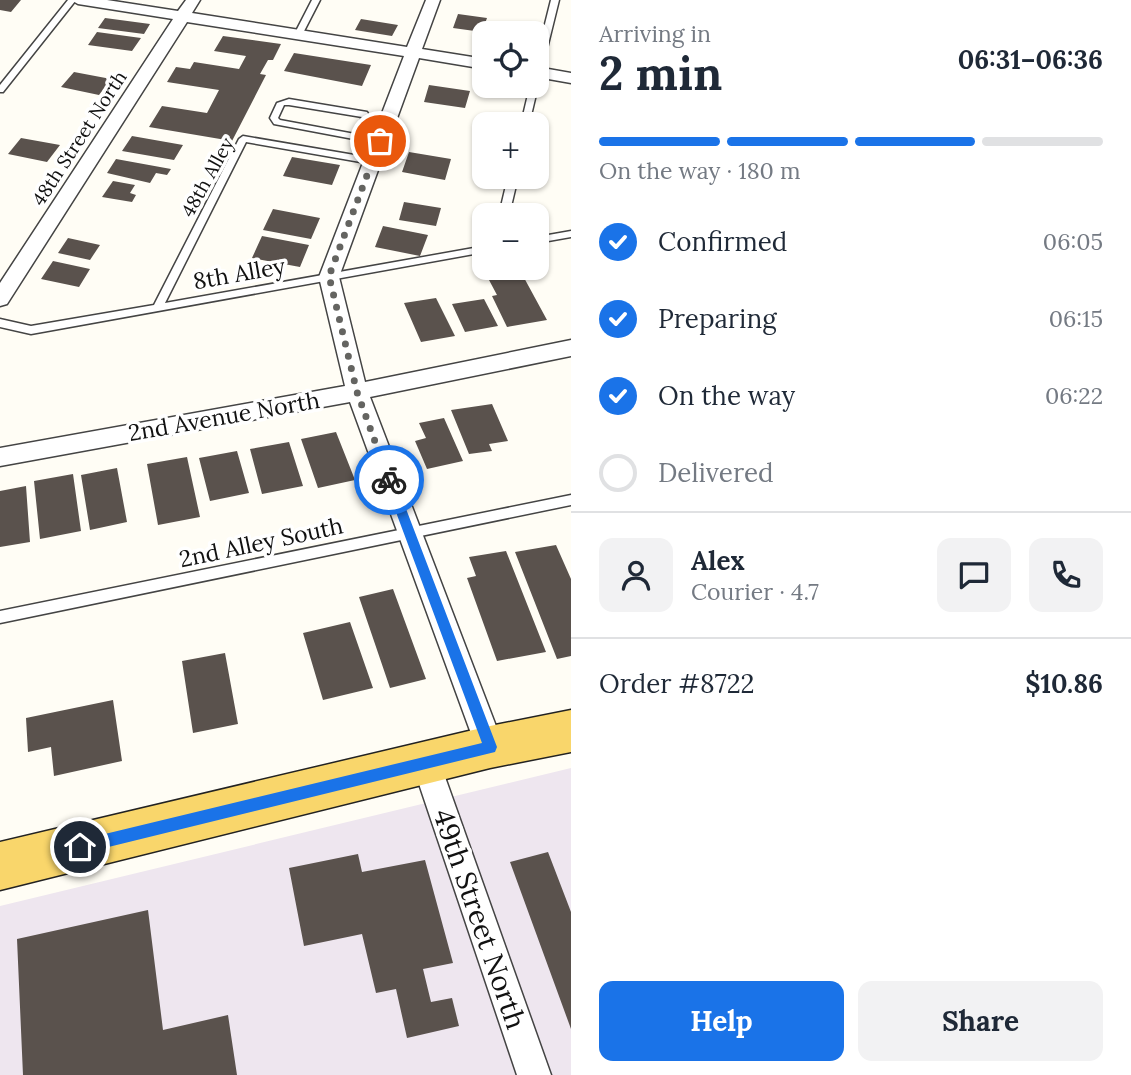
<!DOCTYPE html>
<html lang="en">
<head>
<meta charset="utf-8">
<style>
	:root { --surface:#fff; --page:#f2f2f3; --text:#1f2937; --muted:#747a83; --line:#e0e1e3; --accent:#1a73e8 }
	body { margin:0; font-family:Lora,serif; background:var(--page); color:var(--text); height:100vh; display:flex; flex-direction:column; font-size:26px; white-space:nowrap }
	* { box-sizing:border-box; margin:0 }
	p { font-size:23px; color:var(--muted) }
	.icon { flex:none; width:38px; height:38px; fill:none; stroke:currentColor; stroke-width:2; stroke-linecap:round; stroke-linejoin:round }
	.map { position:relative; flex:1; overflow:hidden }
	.side { display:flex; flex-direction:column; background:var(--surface); width:560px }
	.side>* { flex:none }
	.controls { position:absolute; left:472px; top:21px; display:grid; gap:14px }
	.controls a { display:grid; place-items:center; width:77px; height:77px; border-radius:14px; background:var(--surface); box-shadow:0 2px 5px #0004; font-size:35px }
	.pin { position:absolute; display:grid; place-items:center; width:60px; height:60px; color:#fff; margin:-30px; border:4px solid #fff; border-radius:50%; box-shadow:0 2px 7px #0007 }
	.courier { position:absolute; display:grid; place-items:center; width:70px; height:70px; margin:-35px; border:5px solid #1a73e8; border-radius:50%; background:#fff; color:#222; box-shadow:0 2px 9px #0007 }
	.headline em { font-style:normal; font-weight:700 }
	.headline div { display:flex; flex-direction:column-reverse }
	.headline { display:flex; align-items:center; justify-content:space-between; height:119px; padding:0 28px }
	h1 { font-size:46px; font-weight:700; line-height:52px }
	.bar { display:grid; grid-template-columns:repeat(4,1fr); gap:10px 7px; align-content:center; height:84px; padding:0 28px }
	.bar i { height:9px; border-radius:5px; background:var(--line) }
	.bar .current { background:var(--accent) }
	.bar p { grid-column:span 4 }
	.line { display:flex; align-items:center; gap:18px; padding:0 28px; border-top:2px solid var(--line) }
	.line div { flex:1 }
	.round { display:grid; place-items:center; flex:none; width:74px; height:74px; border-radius:14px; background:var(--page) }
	ol { padding:0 28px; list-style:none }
	li { display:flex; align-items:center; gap:21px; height:77px }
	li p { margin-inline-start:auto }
	li .icon { padding:7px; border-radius:50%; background:var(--accent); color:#fff; stroke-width:4 }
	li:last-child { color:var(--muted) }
	li i { width:38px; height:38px; border:4px solid var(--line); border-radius:50% }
	.button { display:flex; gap:14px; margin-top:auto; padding:14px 28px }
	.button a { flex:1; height:80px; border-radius:14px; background:var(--accent); color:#fff; font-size:28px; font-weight:700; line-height:80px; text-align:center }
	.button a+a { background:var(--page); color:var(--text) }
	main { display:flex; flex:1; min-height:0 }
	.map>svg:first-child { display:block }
</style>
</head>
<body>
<main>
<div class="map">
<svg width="571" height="1075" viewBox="0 0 571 1075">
	<rect width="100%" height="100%" fill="#fffdf5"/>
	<path fill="#eee6ef" d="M571 768V1075H0V906Z"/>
	<path fill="#5a524d" d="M0 0H21L11 12 0 10Z
		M458 14 487 18 482 32 453 28Z
		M105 18 150 24 144 34 98 28Z
		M361 19 398 25 392 36 355 30Z
		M97 32 141 38 132 51 88 45Z
		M223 36 281 44 273 60H268L260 74 266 75 232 141 149 127 162 106 207 113 219 90 167 82 176 67 190 69 194 62 239 69 246 56 214 51Z
		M294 53 371 65 362 86 284 71Z
		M74 72 111 79 99 95 61 87Z
		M429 85 470 91 465 108 424 102Z
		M132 136 183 145 174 160 122 151Z
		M21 138 60 145 47 162 8 154Z
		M409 152 451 159 445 180 402 172Z
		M292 157 340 165 332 185 283 176Z
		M116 159 171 169 167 175 156 173 150 183 107 173Z
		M113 181 135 185 130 193 136 195 132 202 102 197Z
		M404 202 441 208 436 226 399 220Z
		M273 209 320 218 311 239 263 230Z
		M383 226 428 235 420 256 375 247Z
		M262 236 309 245 300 267 252 258Z
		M68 238 100 245 90 260 58 253Z
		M53 261 90 269 79 287 41 279Z
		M522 274 547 320 507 327 492 296 497 295 489 280Z
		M436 298 455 336 421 342 404 303Z
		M484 299 498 326 465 332 452 304Z
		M492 404 508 441 489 444 492 451 469 454 451 410Z
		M444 418 463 461 427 469 415 441 426 438 419 423Z
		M336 432 355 480 318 488 301 439Z
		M289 442 303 486 262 494 250 449Z
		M237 451 249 493 210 501 199 458Z
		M187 457 200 517 158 525 147 464Z
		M117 468 127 522 90 530 81 475Z
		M73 474 81 531 40 539 34 481Z
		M26 486 30 542 0 547V491Z
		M556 545 571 579V656L557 659 515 552Z
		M506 551 546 652 497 661 467 578 476 576 469 557Z
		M393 589 426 679 390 688 359 597Z
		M350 622 373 688 323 700 303 633Z
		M225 653 238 724 193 733 182 661Z
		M113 700 122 761 54 776 51 747 28 752 26 718Z
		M548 852 571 912V1029L510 862Z
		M358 854 362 872 425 860 453 963 423 969 431 1002 452 998 459 1026 407 1038 396 989 376 993 362 934 304 946 289 868Z
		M148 910 163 1030 228 1015 237 1075H23L17 939Z"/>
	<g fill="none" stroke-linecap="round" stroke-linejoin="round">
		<defs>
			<path id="service" d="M68 0H76L3 92H0V85Z
				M312 0H320L302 35 295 37 294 35Z
				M551 0H559L541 73 537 75V56Z
				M537 85 538 86 529 124H521L530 86Z
				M289 99 367 112 370 117 363 135 384 141 380 144 274 124 270 118 277 103ZM284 105H289L362 117 355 134 280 120 278 118Z
				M243 136 372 158 376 161 372 164 246 142 165 303 485 246V252L31 334 0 327V319L31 326 154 305 239 139Z
				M508 177H518L509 215H499Z
				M571 231V237L537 243V237Z
				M571 495V505L0 623V611Z"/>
			<path id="minor" d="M71 0H107L178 11 186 0H200L192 13 407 47 426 0H440L422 49 485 59V69L419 58 339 277 365 382 571 340V356L370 397 504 747 500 757 490 761 480 757 476 747 350 402 0 466V448L345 386 319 277 404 56 187 22 7 304 0 306V283L173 19 78 4Z
				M537 67 571 73V83L537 77Z
				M426 749 436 753 440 763 551 1075H517L412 763 416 753Z"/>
			<path id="primary" d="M571 710V752L490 768 0 890V842L490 726Z"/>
		</defs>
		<use href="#service" stroke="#444" stroke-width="3"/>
		<use href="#minor" stroke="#444" stroke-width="3"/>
		<use href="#primary" stroke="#222" stroke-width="3"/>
		<use href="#service" fill="#fff" fill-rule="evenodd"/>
		<use href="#minor" fill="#fff" fill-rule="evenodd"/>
		<use href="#primary" fill="#f9d66b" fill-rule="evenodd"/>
	</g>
	<path fill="#1a73e8" d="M389 475 395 480 497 747 495 752 80 854 75 852 73 847 80 840 482 743 384 480Z"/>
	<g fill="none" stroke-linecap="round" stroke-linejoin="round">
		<path stroke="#646461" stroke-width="7" stroke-dasharray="0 12.6" d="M380 141 329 276 357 392 389 480"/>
	</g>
	<g text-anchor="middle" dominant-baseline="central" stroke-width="7" stroke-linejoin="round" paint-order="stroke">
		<g font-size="19" fill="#111" stroke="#fff">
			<text transform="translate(79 138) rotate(-57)">48th Street North</text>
			<text transform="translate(207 177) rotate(-61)">48th Alley</text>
		</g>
		<g font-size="23" fill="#111" stroke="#fff">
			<text transform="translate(239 273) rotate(-10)">8th Alley</text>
			<text transform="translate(224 416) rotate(-10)">2nd Avenue North</text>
			<text transform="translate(261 542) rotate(-12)">2nd Alley South</text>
		</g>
		<g font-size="28" fill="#111" stroke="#fff">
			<text transform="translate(480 919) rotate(71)">49th Street North</text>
		</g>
	</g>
</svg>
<div class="controls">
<a><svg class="icon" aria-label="locate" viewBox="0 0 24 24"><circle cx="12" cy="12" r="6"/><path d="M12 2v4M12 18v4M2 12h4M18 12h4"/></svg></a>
<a>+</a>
<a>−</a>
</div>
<div class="pin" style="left:380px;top:141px;background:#ea580c"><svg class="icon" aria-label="bag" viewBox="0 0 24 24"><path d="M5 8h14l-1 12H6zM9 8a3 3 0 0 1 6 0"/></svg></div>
<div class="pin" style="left:80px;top:847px;background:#1f2937"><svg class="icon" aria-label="home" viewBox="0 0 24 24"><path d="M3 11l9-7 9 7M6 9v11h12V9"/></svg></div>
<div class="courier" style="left:389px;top:480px"><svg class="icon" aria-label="bike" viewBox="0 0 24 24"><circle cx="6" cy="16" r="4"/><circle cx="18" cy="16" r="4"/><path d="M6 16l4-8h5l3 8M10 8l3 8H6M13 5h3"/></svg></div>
</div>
<section class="side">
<div class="headline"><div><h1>2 min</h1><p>Arriving in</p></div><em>06:31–06:36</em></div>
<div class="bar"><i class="current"></i><i class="current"></i><i class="current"></i><i></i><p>On the way · 180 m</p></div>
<ol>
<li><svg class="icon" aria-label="check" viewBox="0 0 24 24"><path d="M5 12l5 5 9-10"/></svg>Confirmed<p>06:05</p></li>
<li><svg class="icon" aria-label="check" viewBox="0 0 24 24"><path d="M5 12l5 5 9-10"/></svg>Preparing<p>06:15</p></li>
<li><svg class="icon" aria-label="check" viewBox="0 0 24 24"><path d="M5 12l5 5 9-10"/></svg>On the way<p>06:22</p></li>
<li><i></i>Delivered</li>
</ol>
<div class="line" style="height:126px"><a class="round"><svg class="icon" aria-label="person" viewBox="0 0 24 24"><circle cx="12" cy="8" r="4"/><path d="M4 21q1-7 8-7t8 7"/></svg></a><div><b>Alex</b><p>Courier · 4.7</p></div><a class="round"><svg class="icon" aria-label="chat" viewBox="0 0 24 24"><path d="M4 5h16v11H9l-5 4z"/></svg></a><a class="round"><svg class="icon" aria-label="phone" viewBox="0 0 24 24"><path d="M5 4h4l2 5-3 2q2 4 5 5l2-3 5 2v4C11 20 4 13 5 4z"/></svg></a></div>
<div class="line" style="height:91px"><div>Order #8722</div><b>$10.86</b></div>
<div class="button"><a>Help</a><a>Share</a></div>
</section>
</main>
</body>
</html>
